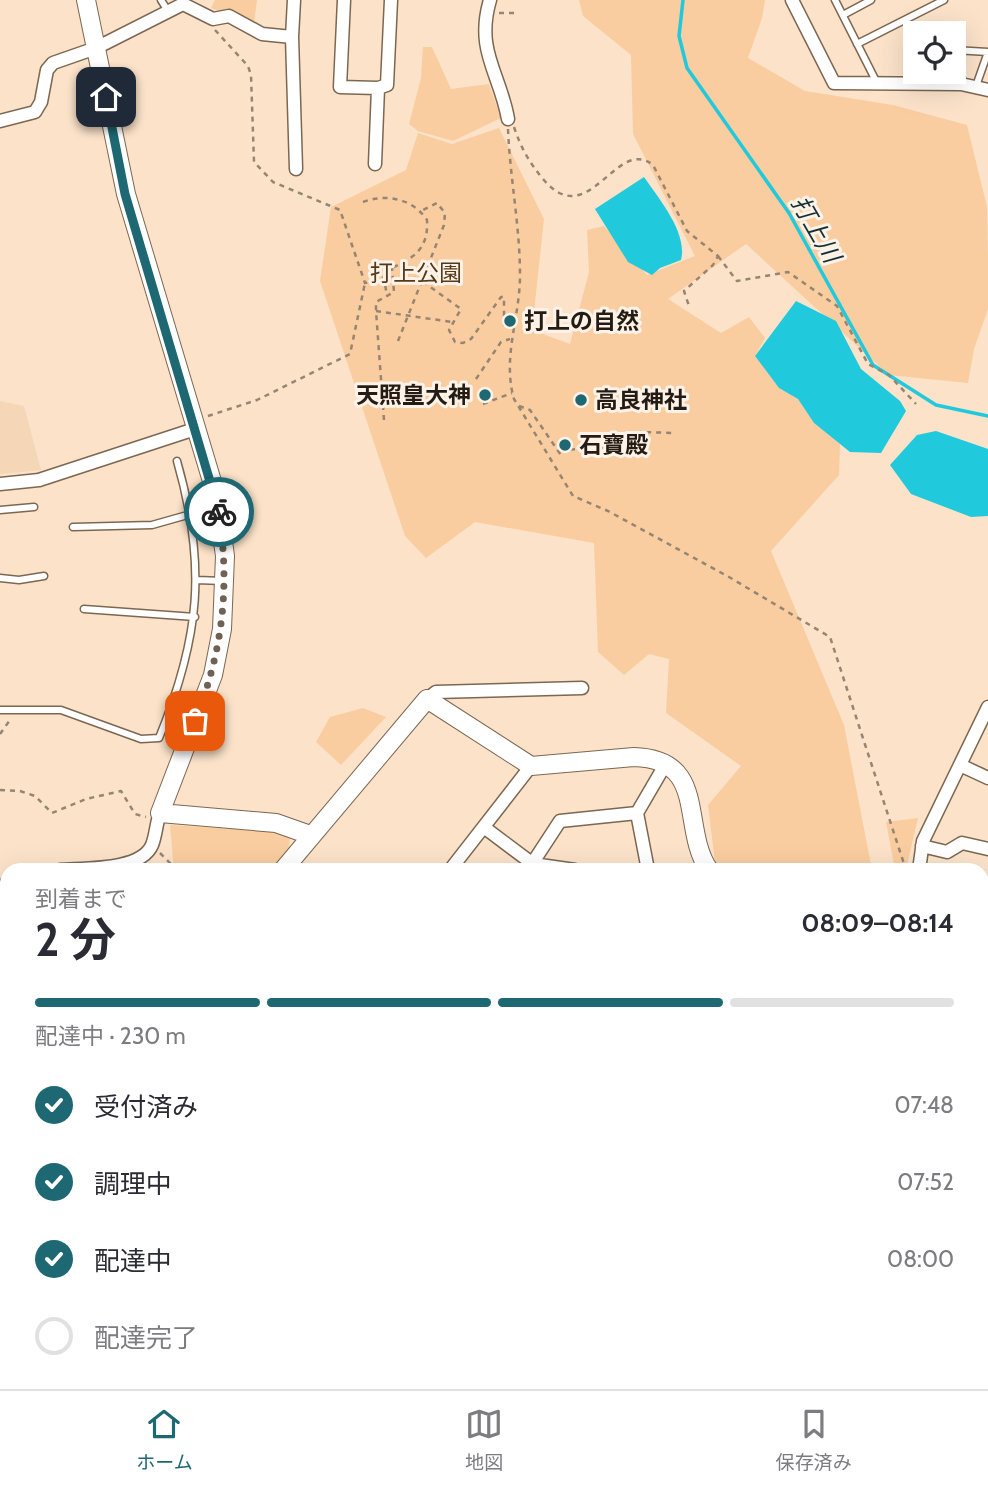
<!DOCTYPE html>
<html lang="ja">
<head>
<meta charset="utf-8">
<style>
	:root { --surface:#fff; --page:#f2f2f3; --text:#2b2b33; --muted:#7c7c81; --line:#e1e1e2; --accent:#1d6872 }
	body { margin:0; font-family:Cabin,"Noto Sans JP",sans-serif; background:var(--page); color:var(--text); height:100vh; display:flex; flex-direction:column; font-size:26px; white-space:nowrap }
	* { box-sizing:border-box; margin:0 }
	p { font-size:23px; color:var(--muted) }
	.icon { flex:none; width:38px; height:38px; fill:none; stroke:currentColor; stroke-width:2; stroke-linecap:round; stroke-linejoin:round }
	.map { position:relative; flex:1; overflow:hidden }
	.sheet { position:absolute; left:0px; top:863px; width:989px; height:527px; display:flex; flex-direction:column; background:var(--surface); border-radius:21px 21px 0 0; box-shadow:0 7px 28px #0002 }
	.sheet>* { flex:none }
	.controls { position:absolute; left:903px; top:21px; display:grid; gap:14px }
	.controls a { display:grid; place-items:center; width:63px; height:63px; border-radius:0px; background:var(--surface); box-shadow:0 7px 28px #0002; font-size:35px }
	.pin { position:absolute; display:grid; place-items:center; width:60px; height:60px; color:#fff; margin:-30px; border-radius:14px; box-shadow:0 4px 10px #0006 }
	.courier { position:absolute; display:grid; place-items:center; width:70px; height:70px; margin:-35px; border:5px solid #1d6872; border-radius:50%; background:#fff; color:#222; box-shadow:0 2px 9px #0007 }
	.overview em { font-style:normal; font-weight:700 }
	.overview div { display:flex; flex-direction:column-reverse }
	.overview { display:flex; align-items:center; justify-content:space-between; height:119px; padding:0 35px }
	h1 { font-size:46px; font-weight:700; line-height:52px }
	.bar { display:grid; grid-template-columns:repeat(4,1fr); gap:10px 7px; align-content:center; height:84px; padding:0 35px }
	.bar i { height:9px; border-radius:5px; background:var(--line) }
	.bar .active { background:var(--accent) }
	.bar p { grid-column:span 4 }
	ol { padding:0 35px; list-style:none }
	li { display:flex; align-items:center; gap:21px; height:77px }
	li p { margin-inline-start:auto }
	li .icon { padding:7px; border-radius:50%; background:var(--accent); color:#fff; stroke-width:4 }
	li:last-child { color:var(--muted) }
	li i { width:38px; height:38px; border:4px solid var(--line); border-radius:50% }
	.dock { display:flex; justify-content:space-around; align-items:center; height:98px; border-top:2px solid var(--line); background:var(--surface); font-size:19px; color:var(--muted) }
	.dock a { display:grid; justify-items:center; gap:4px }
	.dock .active { color:var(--accent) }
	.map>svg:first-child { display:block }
</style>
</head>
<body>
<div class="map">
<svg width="988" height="1389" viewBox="0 0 988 1389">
	<rect width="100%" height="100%" fill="#fbe2c9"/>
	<path fill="#f5d7b8" d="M0 401 24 406 41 470 0 474Z"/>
	<path fill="#f9cd9f" d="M215 0H257L254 23 211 8Z
		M579 0H765L762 18 748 58 805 91 893 105 967 125 987 207 988 259V309L974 349 968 383 889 375 746 244 668 299 721 333 749 317 765 338 755 356 779 388 798 399 814 423 840 444 839 475 771 551 844 725 872 870H723L715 862 708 805 741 766 666 713 669 659 649 654 624 675 598 652 594 543 475 522 426 558 405 536 320 281 331 207 406 170 418 133 452 144 499 128 544 219 532 330 570 344 589 272 587 230 604 226 647 275 695 256 633 134 631 55 583 16Z
		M423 47H432L451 89 489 84 501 118 453 141 418 131 409 124 421 78Z
		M363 708 386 717 341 765 316 742 330 717Z
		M918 818 906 870H895L886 822Z
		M170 825 290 833 289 850 272 870H174Z
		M982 1006 988 1011V1389H377L368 1383H430L433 1387 466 1382H982Z
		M0 1097 7 1103V1248L0 1256Z"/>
	<path fill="#21c9dc" d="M644 177C659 199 688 233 681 260L660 268 652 275 628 262 595 209Z
		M796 301 836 321 861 369 900 401 906 411 881 453 850 452 814 423 798 399 779 388 755 356Z
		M936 431 988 449V516L971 517 911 494 890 465 917 435Z"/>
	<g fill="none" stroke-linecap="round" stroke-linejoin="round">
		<path stroke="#21c9dc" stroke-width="3.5" d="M683 0 679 36 687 68 789 213 873 365 936 405 988 416
			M0 999 7 1017
			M7 1030V1043
			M79 1382 82 1389"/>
		<defs>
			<path id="lane" d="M161 0 168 11
				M835 0 877 83
				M843 15 871 0
				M857 44 944 0
				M954 50 988 52 976 86
				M0 510 34 507
				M73 527 152 525 191 514
				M0 578 19 580 44 576
				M197 580 223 581
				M84 609 195 617
				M0 710H61L141 739 159 738C200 637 207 566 177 461"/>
			<path id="street" d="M344 0 340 87 378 88
				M490 0C475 51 500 73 508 119
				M792 0 834 83 961 84 988 90
				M292 37 296 169
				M0 121 35 112 41 102 47 70 53 63 96 48 183 4 213 19 229 16 262 34 292 37 294 0
				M375 164 378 88 387 85 391 0
				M0 484 39 480 195 429
				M427 699 436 692 582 688
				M960 765 988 778
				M485 828 533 864 575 870
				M922 846 947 852 962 843 988 849
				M60 870C84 868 141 871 152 845 156 835 156 824 160 813
				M450 870 531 766
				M528 870 560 821 637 813
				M648 870 637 813 665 765
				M919 870 923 841 988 707
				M0 894 7 882
				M982 922 988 919
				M982 979 988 986"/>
			<path id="secondary" d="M86 0 126 194 217 498 225 556 222 629 213 675 160 813 276 823 310 835
				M283 870 427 699 531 766 634 757C709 759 680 828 709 870"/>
		</defs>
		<use href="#lane" stroke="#7c6751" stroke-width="9"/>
		<use href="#street" stroke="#7c6751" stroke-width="15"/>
		<use href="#secondary" stroke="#7c6751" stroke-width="20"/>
		<path stroke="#968573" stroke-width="2.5" stroke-dasharray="5 5" stroke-linecap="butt" d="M499 13H517
			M215 30 248 66 251 75 254 162 273 182 340 210 365 283 384 278
			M514 127C521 148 529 162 543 179 589 234 616 135 653 165L687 231 718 256 713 265 684 291 689 306
			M508 129C510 178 520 227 520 275 520 318 502 357 514 399L573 496 608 511 729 577 830 637 906 870
			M363 202C387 193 413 199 427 220 429 252 410 260 383 272L387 296
			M718 256 737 281 788 272 837 306 868 364 889 375 916 404
			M394 282 415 278 422 281 461 309 449 330 455 342 463 343 471 339 501 297H504V325L512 326
			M376 311 452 322
			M398 341 444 225 445 213 437 203 421 211
			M476 379 501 342 510 339
			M483 404 512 393
			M519 406 530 410 563 458
			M208 416 257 400 350 354 365 283
			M384 420 376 311V302L394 292 392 268
			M560 450 612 447 640 432 675 433
			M0 734 10 720
			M0 790 20 791 35 796 52 813 86 799 121 791 135 814 146 817
			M160 853 171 864 169 870
			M0 940 7 946
			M0 991 7 1000
			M982 1173 988 1180
			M0 1339 7 1347
			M32 1382 35 1389
			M85 1382 87 1389
			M534 1389 535 1382"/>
		<use href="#lane" stroke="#fff" stroke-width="6"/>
		<use href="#street" stroke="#fff" stroke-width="12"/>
		<use href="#secondary" stroke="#fff" stroke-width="18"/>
	</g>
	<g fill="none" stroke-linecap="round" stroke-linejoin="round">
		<path stroke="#6f6153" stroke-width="7" stroke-dasharray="0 12.6" d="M195 721C223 649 230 589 219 512"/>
		<path stroke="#1d6872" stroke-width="9" d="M106 97 125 194 219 512"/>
	</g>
	<g fill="#1d6872" stroke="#fcf2e8" stroke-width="2.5">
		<circle cx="510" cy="321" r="7"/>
		<circle cx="485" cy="395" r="7"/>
		<circle cx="581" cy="400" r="7"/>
		<circle cx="565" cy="445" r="7"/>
	</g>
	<g text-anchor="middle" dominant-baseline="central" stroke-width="6" stroke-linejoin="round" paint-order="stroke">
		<g font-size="23" fill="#563a18" stroke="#fcf2e8">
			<text x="416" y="273">打上公園</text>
		</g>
		<g font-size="23" font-weight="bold" fill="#241c13" stroke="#fcf2e8" text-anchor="start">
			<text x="524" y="321">打上の自然</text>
			<text x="471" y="395" text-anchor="end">天照皇大神</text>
			<text x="595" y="400">高良神社</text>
			<text x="579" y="445">石寶殿</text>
		</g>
		<g font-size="24" font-style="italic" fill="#162f32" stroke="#fcf2e8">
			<text transform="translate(816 229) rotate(60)">打上川</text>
		</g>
	</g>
</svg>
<div class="controls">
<a><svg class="icon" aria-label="locate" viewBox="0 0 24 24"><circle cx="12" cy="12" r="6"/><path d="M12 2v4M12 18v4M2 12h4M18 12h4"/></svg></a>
</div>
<div class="pin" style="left:195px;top:721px;background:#ea580c"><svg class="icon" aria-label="bag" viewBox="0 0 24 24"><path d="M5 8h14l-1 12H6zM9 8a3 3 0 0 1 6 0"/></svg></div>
<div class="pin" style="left:106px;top:97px;background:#1f2937"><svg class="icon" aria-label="home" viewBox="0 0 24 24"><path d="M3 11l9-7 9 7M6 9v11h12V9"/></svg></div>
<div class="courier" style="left:219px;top:512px"><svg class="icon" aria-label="bike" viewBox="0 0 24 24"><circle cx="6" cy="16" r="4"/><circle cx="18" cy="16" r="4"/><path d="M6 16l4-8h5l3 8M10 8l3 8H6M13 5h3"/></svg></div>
<section class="sheet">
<div class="overview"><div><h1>2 分</h1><p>到着まで</p></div><em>08:09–08:14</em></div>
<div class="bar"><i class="active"></i><i class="active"></i><i class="active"></i><i></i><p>配達中 · 230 m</p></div>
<ol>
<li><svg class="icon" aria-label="check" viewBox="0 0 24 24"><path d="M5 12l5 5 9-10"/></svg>受付済み<p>07:48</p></li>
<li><svg class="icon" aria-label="check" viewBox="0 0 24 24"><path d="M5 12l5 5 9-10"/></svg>調理中<p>07:52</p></li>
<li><svg class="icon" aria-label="check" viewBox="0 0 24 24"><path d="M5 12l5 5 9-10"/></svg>配達中<p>08:00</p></li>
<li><i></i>配達完了</li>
</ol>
</section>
</div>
<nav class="dock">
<a class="active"><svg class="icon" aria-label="home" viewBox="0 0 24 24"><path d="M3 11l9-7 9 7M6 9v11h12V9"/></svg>ホーム</a>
<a><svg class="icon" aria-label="map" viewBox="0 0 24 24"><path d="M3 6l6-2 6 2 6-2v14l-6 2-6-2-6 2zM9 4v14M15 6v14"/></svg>地図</a>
<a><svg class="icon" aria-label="saved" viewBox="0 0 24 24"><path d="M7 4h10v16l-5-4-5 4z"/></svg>保存済み</a>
</nav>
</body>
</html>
